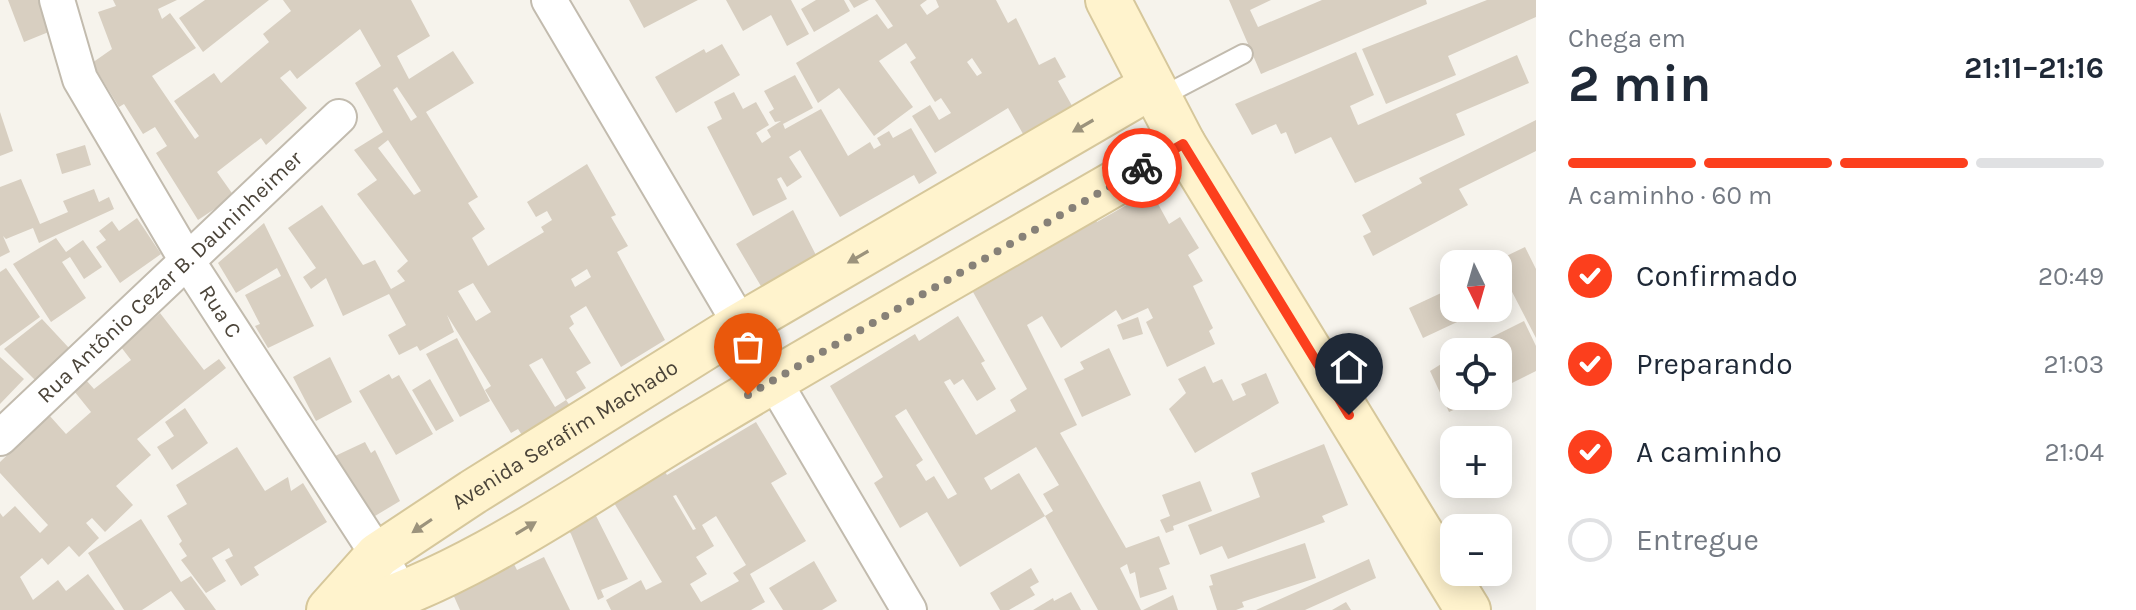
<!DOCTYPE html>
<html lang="pt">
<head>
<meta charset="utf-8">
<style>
	:root { --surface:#fff; --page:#f2f2f3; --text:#1f2937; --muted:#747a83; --line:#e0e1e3; --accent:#fc3f1d }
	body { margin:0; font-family:Karla,sans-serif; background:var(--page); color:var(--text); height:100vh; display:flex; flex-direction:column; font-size:30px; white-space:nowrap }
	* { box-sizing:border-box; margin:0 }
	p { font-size:26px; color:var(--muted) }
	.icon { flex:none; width:44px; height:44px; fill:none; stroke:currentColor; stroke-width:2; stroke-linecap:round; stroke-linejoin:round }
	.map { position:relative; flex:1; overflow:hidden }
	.sheet { display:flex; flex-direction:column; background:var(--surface); width:600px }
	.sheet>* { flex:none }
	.needle { width:52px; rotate:175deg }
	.buttons { position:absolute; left:1440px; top:250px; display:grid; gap:16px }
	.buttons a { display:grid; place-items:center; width:72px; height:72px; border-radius:16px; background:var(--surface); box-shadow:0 4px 20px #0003; font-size:40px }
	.pin { position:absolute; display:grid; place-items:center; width:68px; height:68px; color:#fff; margin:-82px -34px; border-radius:50% 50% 50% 0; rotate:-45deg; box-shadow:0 0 8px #0007 }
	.pin .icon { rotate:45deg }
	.courier { position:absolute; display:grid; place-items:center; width:80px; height:80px; margin:-40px; border:6px solid #fc3f1d; border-radius:50%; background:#fff; color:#222; box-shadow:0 2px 10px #0007 }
	.headline em { font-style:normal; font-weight:700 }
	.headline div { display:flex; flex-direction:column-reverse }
	.headline { display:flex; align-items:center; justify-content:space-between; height:136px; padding:0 32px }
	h1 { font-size:52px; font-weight:700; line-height:60px }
	.bar { display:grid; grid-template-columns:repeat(4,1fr); gap:12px 8px; align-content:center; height:96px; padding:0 32px }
	.bar i { height:10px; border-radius:6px; background:var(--line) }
	.bar .selected { background:var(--accent) }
	.bar p { grid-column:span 4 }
	ol { padding:0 32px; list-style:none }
	li { display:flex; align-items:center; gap:24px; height:88px }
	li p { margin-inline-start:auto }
	li .icon { padding:8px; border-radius:50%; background:var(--accent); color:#fff; stroke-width:4 }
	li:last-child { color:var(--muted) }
	li i { width:44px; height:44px; border:4px solid var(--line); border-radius:50% }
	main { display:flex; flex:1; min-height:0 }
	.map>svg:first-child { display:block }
</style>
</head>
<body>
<main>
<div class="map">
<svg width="1536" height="610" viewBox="0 0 1536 610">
	<rect width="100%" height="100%" fill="#f6f3ec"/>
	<path fill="#d8cfc1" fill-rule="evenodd" d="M8 0H52L56 29 24 42Z
		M113 0H177L158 9 162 19 170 13 196 48 152 76 195 139 199 136 174 101 214 73 221 83 269 42 263 34 291 11 283 0H411L430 36 397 56 409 79 453 51 474 83 426 112 478 197 468 203 485 229 472 238 488 266 544 232 541 227 552 220 547 211 536 217 527 202 587 164 616 215 611 217 628 246 617 252 665 340 621 367 586 306 570 316 574 324 569 328 591 363 576 372 586 388 566 400 542 358 529 365 555 407 566 400 571 407 526 441 518 429 511 433 485 390 491 386 447 315 454 332 420 351 417 346 399 355 388 335 406 325 389 294 343 316 326 278 311 289 303 277 316 268 288 228 322 205 363 265 375 260 391 289 405 281 397 271 408 261 357 194 377 180 354 150 383 132 355 83 381 66 360 29 297 79 290 70 280 78 307 108 266 145 261 138 217 172 234 196 198 220 156 153 167 146 155 127 143 134 124 104 119 107 92 63 112 49 98 12 116 6ZM397 87 417 117 411 121 393 90ZM388 140 421 191 414 195 378 148ZM587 269 591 277 575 287 571 279ZM473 283 491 312 476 321 458 291Z
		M205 0H269L203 52 179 18Z
		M629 0H698L644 28Z
		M726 0H791L809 34 787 46 771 15 743 31Z
		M816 0H844L850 11 814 32 801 9Z
		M849 0H869L854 8Z
		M875 0H927L920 5 927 15 939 7 936 0H996L1008 23 1016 18 1039 65 1055 57 1066 77 1058 81 1075 111 1026 139 1008 108 935 153 912 116 930 105 939 120 951 113 941 98 935 102 910 62 916 58 906 43 879 61 913 107 874 136 839 88 818 103 796 63 877 14 888 29 893 26ZM972 58 982 73 977 76 967 62Z
		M1229 0H1271L1250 10 1258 27 1322 0H1426L1427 4 1261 74Z
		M1487 0H1536V17L1448 56 1456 75 1386 104 1362 49Z
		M722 44 740 75 676 113 655 77 704 49 706 53Z
		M1356 52 1374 95 1350 106 1358 125 1517 55 1529 83 1456 114 1465 135 1355 183 1331 137 1295 154 1286 132 1281 134 1276 124 1252 135 1235 104Z
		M795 75 813 108 783 124 785 129 821 109 848 156 870 142 874 149 881 145 877 138 889 131 893 138 911 128 937 173 919 184 914 175 840 217 800 150 789 157 802 177 787 187 781 177 777 179 787 199 753 216 707 127 722 119 714 102 734 92 743 109 756 102 769 125 756 133 762 143 771 137 767 130 781 121 775 122 769 112 774 109 764 91Z
		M0 112 13 151 0 156Z
		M1536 120V151L1459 189 1468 205 1373 256 1363 236 1371 232 1362 215 1422 183 1419 178Z
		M85 145 91 165 62 174 56 154Z
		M21 179 40 224 68 212 63 201 94 189 99 202 109 197 114 209 39 243 33 228 6 239 3 236 10 252 0 257V187Z
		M1151 191 1169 224 1180 217 1199 248 1188 255 1203 281 1193 286 1213 328 1209 331 1215 344 1167 367 1146 322 1153 318 1148 308 1122 320 1116 310 1061 348 1042 316 1027 325 1077 425 1060 433 1126 548 1159 536 1170 564 1159 568 1167 589 1140 598 1135 572 1130 574 1127 564 1120 568 1141 610H1098L1045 516 1053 511 1043 494 1059 485 1036 447 984 478 991 490 1019 473 1045 516 960 567 927 512 900 528 874 483 883 477 830 386 915 334 919 341 958 316 985 361 981 363 996 389 977 401 963 379 954 385 950 379 944 382 976 435 1016 411 1010 400 1027 389 973 292 1095 218 1097 222ZM906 409 957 494 948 499 934 476 926 481 916 465 923 460 895 416Z
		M793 210 819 261 765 293 736 244Z
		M137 218 161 254 120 283 96 247 106 240 99 231 112 221 119 231Z
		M264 223 314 326 268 348 255 326 260 324 245 295 281 276 277 268 236 293 218 263Z
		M56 238 66 252 83 240 102 267 84 279 70 257 62 262 86 298 51 322 13 264Z
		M1525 247 1536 269V338L1496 261Z
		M6 268 40 317 0 346V272Z
		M1454 287V308H1487L1423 338 1409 308Z
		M160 313 204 370 219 359 226 368 137 439 151 455 116 486 133 505 105 532 92 518 86 523 99 538 79 557 69 546 48 565 42 558 20 577 33 600 58 580 66 591 88 574 115 610H0V513L3 517 15 506 40 533 48 525 0 473V462L49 415 66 434 91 412 74 391 86 380 94 389 131 360 121 347Z
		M1138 317 1143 334 1123 340 1117 325Z
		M42 319 69 348 36 381 4 349Z
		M1524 321 1536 346V371L1498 390V352H1462Z
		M457 338 490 401 460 417 426 354Z
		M1109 348 1131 395 1082 417 1064 379 1084 369 1080 362Z
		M1454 356V396H1485L1449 412 1430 371Z
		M0 357 24 379 0 404Z
		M330 357 352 402 316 421 293 377Z
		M1205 366 1213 383 1222 379 1233 401 1246 395 1241 384 1266 373 1279 403 1195 453 1169 409 1186 393 1178 379Z
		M389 374 392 379 399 375 433 434 396 455 359 391Z
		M430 379 454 421 436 431 412 390Z
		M185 408 208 443 172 470 157 447 174 436 165 422Z
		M756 422 787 474 771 483 806 541 750 574 765 602 751 610H611L606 600 641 580 646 590 662 582 608 493 659 462 667 475ZM676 495 696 529 693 530 673 496ZM716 516 746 565 733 573 739 581 701 602 690 584 707 574 696 557 714 546 702 525Z
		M365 442 371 453 375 450 400 501 370 519 333 457Z
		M1324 444 1348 505 1322 516 1325 522 1228 559 1222 546 1200 555 1188 525 1260 497 1251 473Z
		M237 447 265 491 288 477 291 491 303 483 327 522 254 567 259 575 241 586 225 560 233 556 229 548 212 558 226 581 206 593 181 560 187 556 179 544 182 541 167 516 187 504 176 485Z
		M1200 481 1212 511 1173 526 1174 530 1166 533 1160 520 1170 516 1162 495Z
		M590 504 628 579 601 590 604 597 598 600 571 534 562 521Z
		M141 519 181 582 191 576 216 610H185L171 591 142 610H124L88 553Z
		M1305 543 1316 578 1242 602 1244 607 1236 610H1217L1209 586 1213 585 1210 575Z
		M544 557 570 610H460L452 592 513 562 517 570Z
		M1369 559 1376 578 1305 610H1256Z
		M814 561 837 601 822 610H783L769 588Z
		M1031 568 1039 582 1030 587 1035 595 1009 610H1000L990 593Z
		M1071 592 1081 610H1033L1053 598 1054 601Z
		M1173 595 1178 610H1143Z
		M1346 602 1351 610H1332Z"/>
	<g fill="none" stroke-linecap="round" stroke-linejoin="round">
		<defs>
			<path id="lane" d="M1157 99 1243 54"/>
			<g id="street">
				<path id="s1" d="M57 0 80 79 186 259 391 575"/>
				<path d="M549 0 909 610"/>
				<path id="s2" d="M0 438 339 117"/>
			</g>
			<g id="secondary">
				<path d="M1108 0 1183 144 1468 610"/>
				<path id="s3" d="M329 610 378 555 473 492 739 326 1150 87"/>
				<path d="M355 610C467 578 589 490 690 430 853 332 1019 239 1183 144"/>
			</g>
		</defs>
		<use href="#lane" stroke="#c2bbae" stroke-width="22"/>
		<use href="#street" stroke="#c2bbae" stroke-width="38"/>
		<use href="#secondary" stroke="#d6c79b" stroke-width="48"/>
		<use href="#lane" stroke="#fff" stroke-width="18"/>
		<use href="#street" stroke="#fff" stroke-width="34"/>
		<use href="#secondary" stroke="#fff3cd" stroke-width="44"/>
	</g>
	<defs><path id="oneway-solid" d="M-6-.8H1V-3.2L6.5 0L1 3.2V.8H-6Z" transform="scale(2)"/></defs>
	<g fill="#9c937c">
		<use href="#oneway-solid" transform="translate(1083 126) rotate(150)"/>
		<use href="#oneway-solid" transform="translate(858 257) rotate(150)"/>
		<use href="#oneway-solid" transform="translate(422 526) rotate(146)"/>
		<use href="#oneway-solid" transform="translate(526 528) rotate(-31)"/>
	</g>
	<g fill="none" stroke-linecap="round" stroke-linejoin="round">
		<path stroke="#878178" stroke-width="8" stroke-dasharray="0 14.4" d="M748 395 1142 168"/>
		<path stroke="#fc3f1d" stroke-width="10" d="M1142 168 1183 144 1349 415"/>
	</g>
	<g text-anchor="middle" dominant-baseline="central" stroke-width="6" stroke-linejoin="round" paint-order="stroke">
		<g font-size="22" fill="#4b4439" stroke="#fff">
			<text stroke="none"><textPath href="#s2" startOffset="234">Rua Antônio Cezar B. Dauninheimer</textPath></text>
			<text stroke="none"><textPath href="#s1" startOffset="354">Rua C</textPath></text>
			<text stroke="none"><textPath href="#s3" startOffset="296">Avenida Serafim Machado</textPath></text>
		</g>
	</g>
</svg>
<div class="buttons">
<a><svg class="needle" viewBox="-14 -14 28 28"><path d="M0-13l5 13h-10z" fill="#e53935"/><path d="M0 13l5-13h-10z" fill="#747a83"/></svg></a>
<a><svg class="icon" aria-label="locate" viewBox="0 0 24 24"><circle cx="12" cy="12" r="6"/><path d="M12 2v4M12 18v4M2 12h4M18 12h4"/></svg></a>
<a>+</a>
<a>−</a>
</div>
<div class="pin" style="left:748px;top:395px;background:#ea580c"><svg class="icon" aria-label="bag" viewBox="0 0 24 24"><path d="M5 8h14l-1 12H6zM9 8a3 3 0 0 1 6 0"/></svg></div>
<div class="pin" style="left:1349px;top:415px;background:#1f2937"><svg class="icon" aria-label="home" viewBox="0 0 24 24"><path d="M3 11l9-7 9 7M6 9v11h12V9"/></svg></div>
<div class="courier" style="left:1142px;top:168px"><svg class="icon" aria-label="bike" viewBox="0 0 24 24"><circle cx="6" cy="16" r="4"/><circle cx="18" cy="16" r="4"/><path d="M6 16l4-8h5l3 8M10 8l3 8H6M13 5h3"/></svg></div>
</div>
<section class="sheet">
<div class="headline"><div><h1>2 min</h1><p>Chega em</p></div><em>21:11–21:16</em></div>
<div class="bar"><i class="selected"></i><i class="selected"></i><i class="selected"></i><i></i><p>A caminho · 60 m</p></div>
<ol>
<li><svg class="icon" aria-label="check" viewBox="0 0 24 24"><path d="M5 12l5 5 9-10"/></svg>Confirmado<p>20:49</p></li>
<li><svg class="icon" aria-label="check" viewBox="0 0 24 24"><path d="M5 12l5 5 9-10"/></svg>Preparando<p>21:03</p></li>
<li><svg class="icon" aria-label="check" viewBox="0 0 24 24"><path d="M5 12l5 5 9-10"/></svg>A caminho<p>21:04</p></li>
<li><i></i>Entregue</li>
</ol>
</section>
</main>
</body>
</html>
